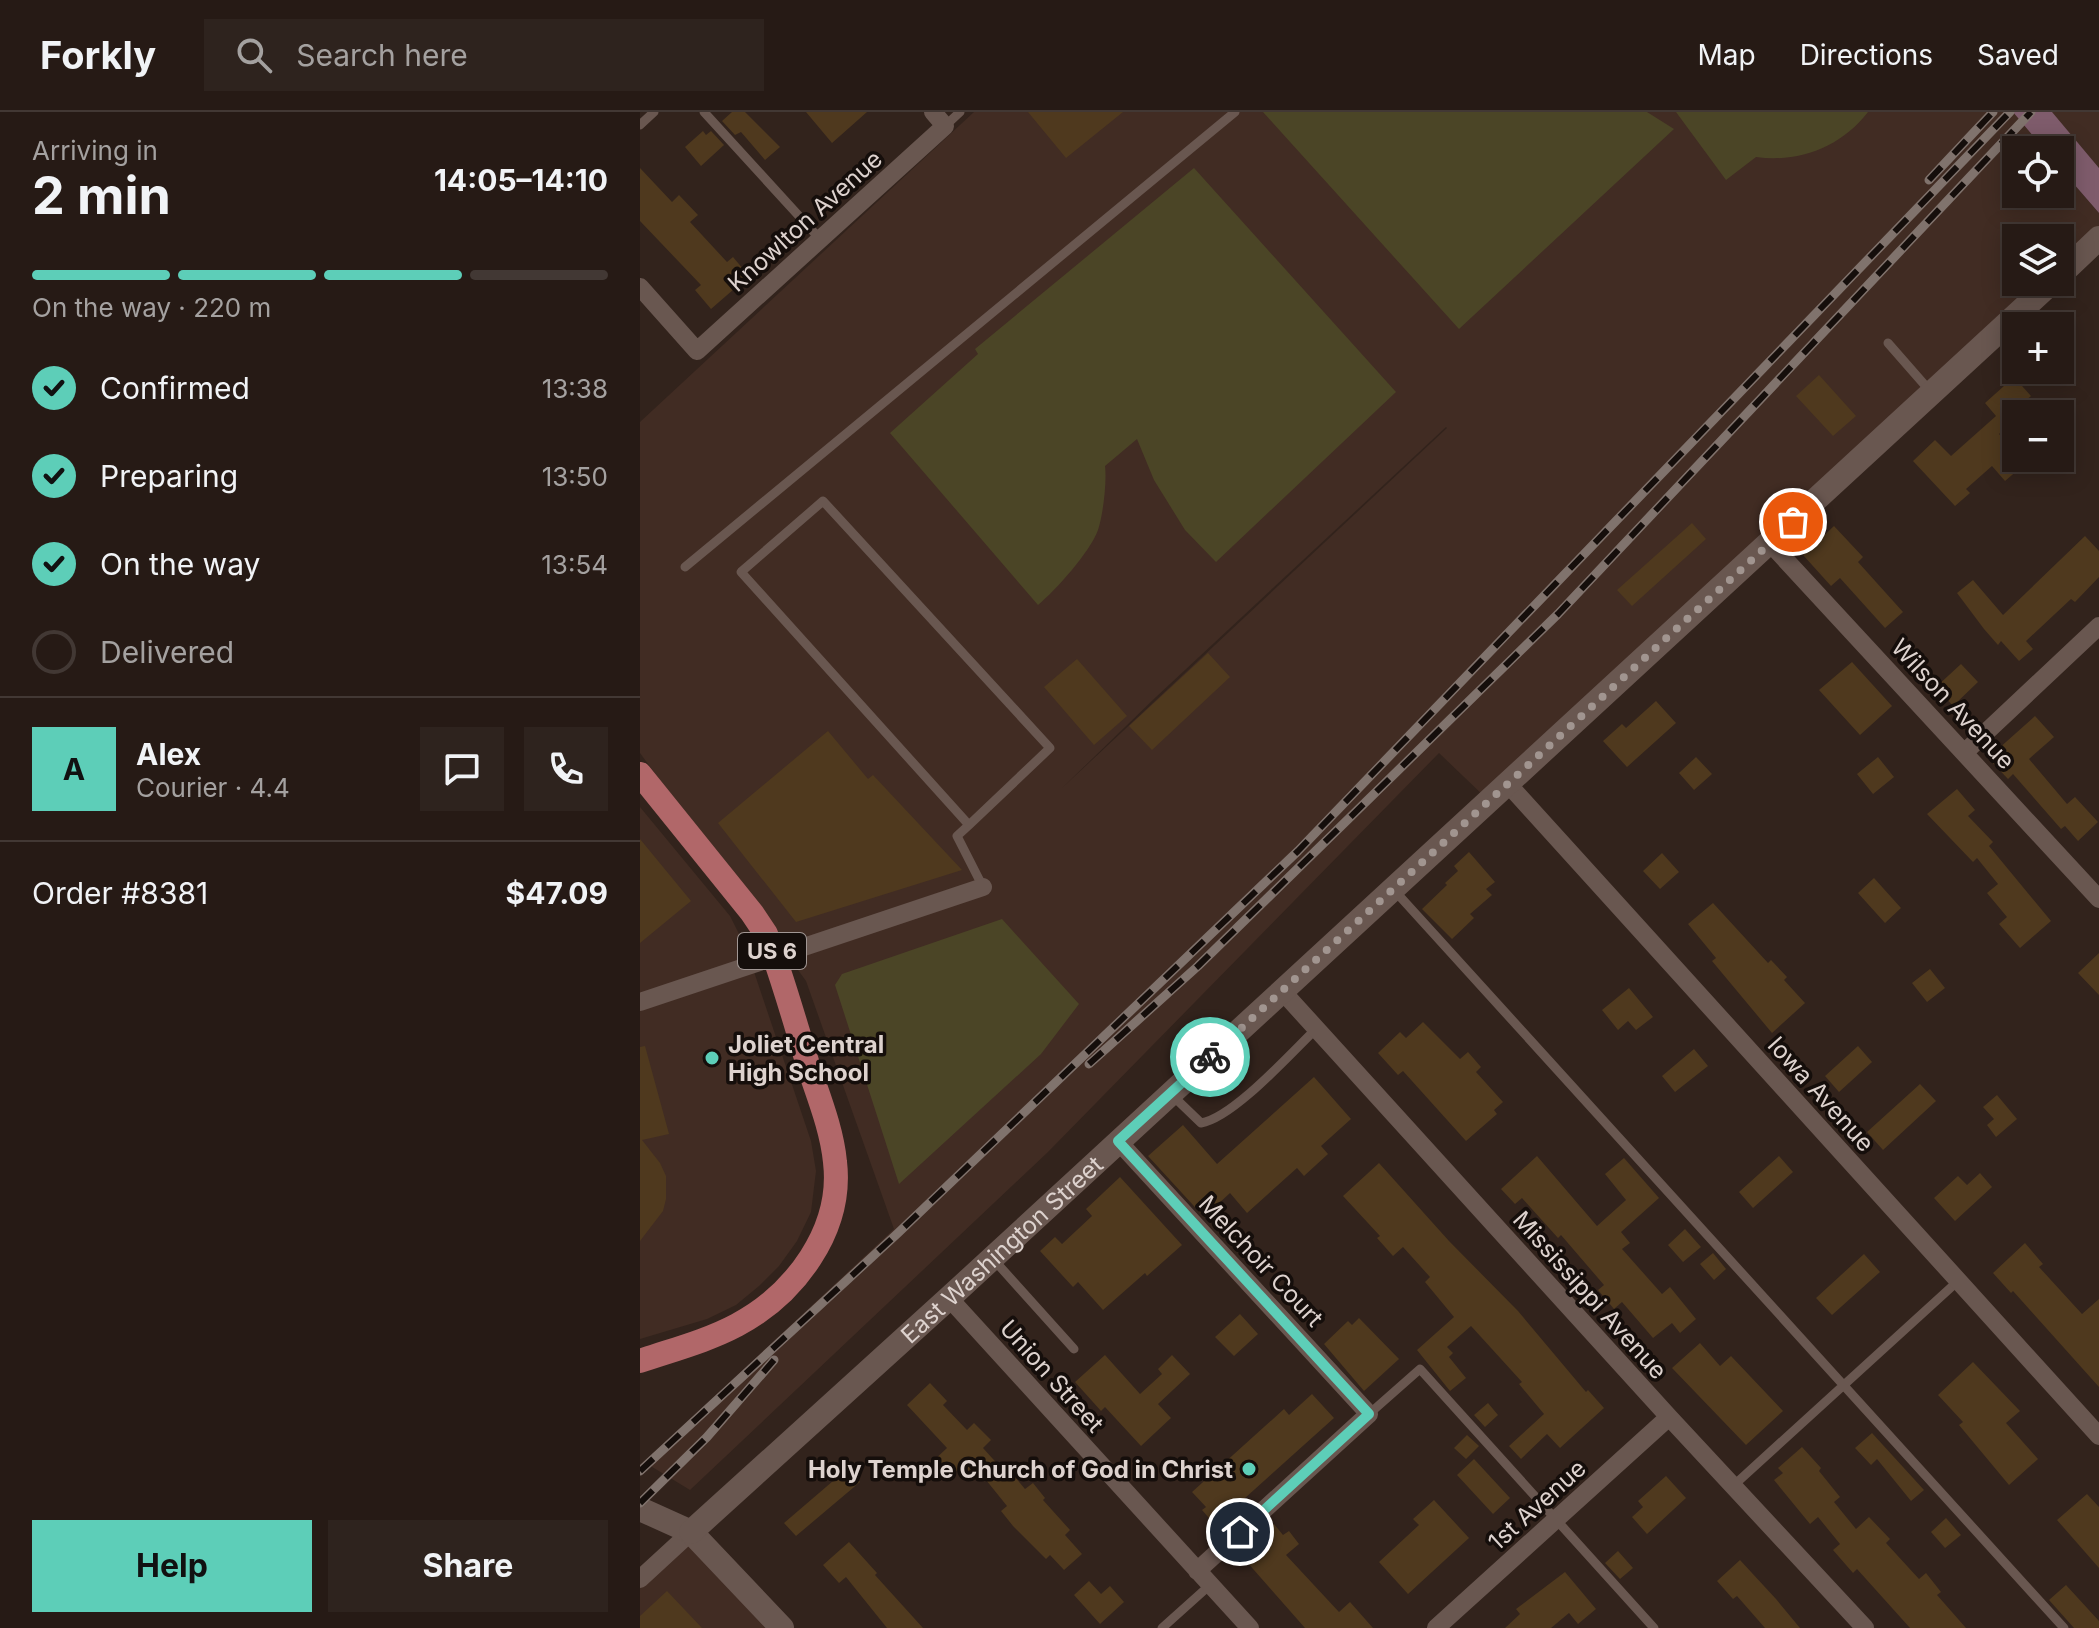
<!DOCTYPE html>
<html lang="en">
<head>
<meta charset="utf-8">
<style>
	:root { --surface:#261a15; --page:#2e231e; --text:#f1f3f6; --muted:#a4a1a0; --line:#423834; --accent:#5dceb8 }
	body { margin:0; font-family:Inter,sans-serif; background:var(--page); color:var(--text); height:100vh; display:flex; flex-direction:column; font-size:30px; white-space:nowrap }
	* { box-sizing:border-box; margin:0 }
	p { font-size:26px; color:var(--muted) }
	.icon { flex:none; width:44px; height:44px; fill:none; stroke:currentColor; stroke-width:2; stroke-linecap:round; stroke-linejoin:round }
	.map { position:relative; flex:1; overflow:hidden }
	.sheet { display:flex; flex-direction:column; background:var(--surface); width:640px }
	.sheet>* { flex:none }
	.controls { position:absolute; left:1362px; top:24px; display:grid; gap:16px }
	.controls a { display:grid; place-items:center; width:72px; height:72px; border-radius:0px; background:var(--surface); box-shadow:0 4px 20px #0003,0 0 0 2px var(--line); font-size:40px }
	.pin { position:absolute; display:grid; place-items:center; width:68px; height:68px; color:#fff; margin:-34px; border:4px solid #fff; border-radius:50%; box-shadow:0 2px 8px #0007 }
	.courier { position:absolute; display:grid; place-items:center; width:80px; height:80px; margin:-40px; border:6px solid #5dceb8; border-radius:50%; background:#fff; color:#222; box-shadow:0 2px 10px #0007 }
	.headline em { font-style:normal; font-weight:700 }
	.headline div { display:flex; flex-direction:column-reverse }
	.headline { display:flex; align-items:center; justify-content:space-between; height:136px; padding:0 32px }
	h1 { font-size:52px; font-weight:700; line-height:60px }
	.bar { display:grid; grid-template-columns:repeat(4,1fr); gap:12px 8px; align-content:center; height:96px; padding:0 32px }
	.bar i { height:10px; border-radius:6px; background:var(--line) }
	.bar .on { background:var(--accent) }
	.bar p { grid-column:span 4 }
	.line { display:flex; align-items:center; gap:20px; padding:0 32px; border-top:2px solid var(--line) }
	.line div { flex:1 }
	.round { display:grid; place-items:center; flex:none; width:84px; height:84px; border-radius:0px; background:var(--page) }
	ol { padding:0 32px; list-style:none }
	li { display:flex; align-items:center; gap:24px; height:88px }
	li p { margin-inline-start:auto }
	li .icon { padding:8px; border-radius:50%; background:var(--accent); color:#111; stroke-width:4 }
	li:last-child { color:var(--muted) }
	li i { width:44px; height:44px; border:4px solid var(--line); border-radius:50% }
	.action { display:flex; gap:16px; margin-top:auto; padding:16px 32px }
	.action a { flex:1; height:92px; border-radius:0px; background:var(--accent); color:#111; font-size:32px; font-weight:700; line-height:92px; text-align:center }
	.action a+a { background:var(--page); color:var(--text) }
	header { display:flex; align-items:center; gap:48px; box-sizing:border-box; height:112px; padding:0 40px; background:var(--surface); border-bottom:2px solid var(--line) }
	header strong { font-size:38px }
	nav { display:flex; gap:44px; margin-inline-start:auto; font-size:28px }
	.search { width:560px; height:72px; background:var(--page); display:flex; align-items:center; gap:20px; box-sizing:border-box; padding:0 28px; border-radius:0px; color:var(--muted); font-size:30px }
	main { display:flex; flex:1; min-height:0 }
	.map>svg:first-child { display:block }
</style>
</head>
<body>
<header>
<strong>Forkly</strong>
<div class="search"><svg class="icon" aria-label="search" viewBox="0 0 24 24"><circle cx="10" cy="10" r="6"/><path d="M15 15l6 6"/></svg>Search here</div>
<nav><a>Map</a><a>Directions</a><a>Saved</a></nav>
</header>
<main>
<section class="sheet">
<div class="headline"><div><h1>2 min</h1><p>Arriving in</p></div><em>14:05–14:10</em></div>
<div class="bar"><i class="on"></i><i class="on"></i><i class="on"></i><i></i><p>On the way · 220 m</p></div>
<ol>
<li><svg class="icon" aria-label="check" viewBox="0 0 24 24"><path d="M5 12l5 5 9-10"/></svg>Confirmed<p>13:38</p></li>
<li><svg class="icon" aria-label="check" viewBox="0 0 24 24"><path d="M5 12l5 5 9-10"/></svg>Preparing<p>13:50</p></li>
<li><svg class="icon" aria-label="check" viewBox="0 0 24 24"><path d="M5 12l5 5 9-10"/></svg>On the way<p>13:54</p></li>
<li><i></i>Delivered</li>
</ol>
<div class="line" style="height:144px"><b class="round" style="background:var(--accent);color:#111">A</b><div><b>Alex</b><p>Courier · 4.4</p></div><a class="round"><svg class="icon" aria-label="chat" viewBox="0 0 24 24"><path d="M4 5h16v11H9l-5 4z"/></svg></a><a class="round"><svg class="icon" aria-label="phone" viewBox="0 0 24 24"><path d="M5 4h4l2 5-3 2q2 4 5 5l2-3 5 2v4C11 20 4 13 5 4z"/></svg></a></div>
<div class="line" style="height:104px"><div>Order #8381</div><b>$47.09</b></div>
<div class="action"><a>Help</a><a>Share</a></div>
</section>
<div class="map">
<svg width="1459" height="1516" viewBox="0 0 1459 1516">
	<rect width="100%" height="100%" fill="#32231c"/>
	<path fill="#412c23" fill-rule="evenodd" d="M334 0H1459V56L1412 1 1392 23 1405 38H1376V82H1420V56L1459 101V124L1420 160V126H1376V170H1409L847 687 799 641 408 1040 50 1378 4 1350 254 1117 166 869 0 641V310ZM806 315 807 316 421 677 516 585Z
		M0 695 90 804 106 836 171 1029 176 1059 171 1100 157 1129 139 1154 119 1174 96 1193 67 1207 0 1227Z
		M50 1425 137 1516H0V1471Z"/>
	<path fill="#4b4526" d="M623 0H1007L1034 17 819 217Z
		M1036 0H1228C1201 35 1159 51 1116 45L1086 68Z
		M554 56 756 280 576 450 545 418 514 368 497 327 465 354C467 370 463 403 458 418 450 440 416 478 398 493L250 321 338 242 335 237Z
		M362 807 439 892 401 942 259 1072 195 873 202 862Z"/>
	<path fill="#7f5c6c" d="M1373 0H1412L1459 56V101L1420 56V38H1405Z"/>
	<path fill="#4f391e" d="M92 0H105L140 35 125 48 101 20 95 23 82 9Z
		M166 0H227L192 31Z
		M388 0H483L426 46Z
		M63 19 66 23 71 19 84 33 61 54 45 35Z
		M0 56 32 90 39 83 58 103 50 110 87 150 93 145 109 164 71 197 55 178 61 173 0 109Z
		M1179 263 1216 304 1193 324 1156 284Z
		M1374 265 1391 284 1384 290 1388 295 1381 302H1376V306L1359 322 1376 340V346H1381L1386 351 1365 369 1352 354 1326 377 1330 381 1315 394 1273 349 1295 328 1311 344 1356 304 1345 291Z
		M1052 411 1066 427 992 494 977 478Z
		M1194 414 1223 445 1218 450 1263 500 1245 516 1200 466 1191 474 1163 443Z
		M1445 424 1459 439V465L1435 490 1431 487 1386 529 1393 537 1379 549 1361 529 1358 533 1344 517 1317 481 1333 468 1363 503Z
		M568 541 590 565 512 638 489 614Z
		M437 547 487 604 454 633 404 575Z
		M1212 550 1252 594 1220 623 1179 578Z
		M1321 552 1338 570 1313 594 1296 575Z
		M1016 589 1036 611 987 655 963 629 982 612 986 616Z
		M1395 604 1414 625 1389 647 1427 692 1435 685 1458 710 1438 729 1425 714 1421 717 1373 662 1368 667 1348 646Z
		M188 619 228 667 233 663 322 758 156 810 78 711Z
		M1056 645 1072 662 1054 678 1039 661Z
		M1238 645 1254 665 1233 682 1217 662Z
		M1317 677 1335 698 1328 704 1353 730 1349 734 1411 809 1380 836 1359 812 1367 805 1347 781 1358 772 1337 746 1333 750 1287 702Z
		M0 727 51 789 0 831Z
		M829 740 855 770 846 777 852 783 830 802 834 806 812 827 782 797 807 773 805 771 818 759 814 754Z
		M1022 741 1039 760 1020 777 1003 759Z
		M1234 766 1261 796 1245 811 1218 781Z
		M1073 791 1128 851 1131 848 1147 865 1144 868 1165 891 1132 921 1072 849 1076 846 1048 812Z
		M1459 841V883L1438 861Z
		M1290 857 1305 876 1287 890 1272 871Z
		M989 876 1013 905 996 918 988 909 978 918 962 898Z
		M783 910 820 947 828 940 841 955 836 960 863 990 854 998 857 1002 826 1029 763 959 758 963 738 941 760 920 766 926Z
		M5 934 29 1022 2 1028 20 1051 26 1064V1087L23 1099 0 1129V935Z
		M1218 934 1232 950 1199 980 1185 964Z
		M1054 937 1068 954 1035 980 1022 964Z
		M674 965 711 1007 681 1034 688 1042 664 1064 657 1056 607 1101 590 1081 564 1105 508 1044 543 1013 577 1052Z
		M1280 972 1296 989 1243 1038 1227 1020Z
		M1357 983 1377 1007 1356 1025 1347 1013 1354 1007 1343 995Z
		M897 1044 957 1114 986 1088 965 1062 984 1046 1019 1086 981 1120 990 1131 982 1137 1022 1182 1030 1175 1056 1207 1040 1221 1032 1211 1013 1226 982 1190 974 1197 958 1178 964 1173 921 1123 918 1126 882 1086 875 1092 861 1077Z
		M1139 1044 1153 1060 1113 1096 1099 1080Z
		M739 1051 809 1129 878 1199 946 1280 948 1278 964 1296 920 1336 907 1322 881 1347 869 1334 904 1302 879 1272 882 1270 831 1214 807 1235 813 1241 809 1245 826 1266 810 1279 777 1238 814 1205 785 1170 790 1165 763 1135 753 1144 737 1126 740 1124 703 1084Z
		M1340 1061 1352 1075 1315 1109 1294 1086 1318 1064 1327 1073Z
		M480 1065 542 1133 507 1164 505 1161 463 1198 438 1170 433 1175 400 1139 415 1125 422 1132 452 1104 446 1097Z
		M1045 1117 1061 1135 1043 1150 1028 1133Z
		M1385 1131 1403 1152 1399 1155 1442 1202 1459 1187V1275L1373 1179 1371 1181 1353 1161Z
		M1073 1141 1086 1157 1074 1168 1060 1152Z
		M1224 1142 1240 1160 1192 1203 1176 1186Z
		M600 1202 618 1222 594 1244 575 1225Z
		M719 1206 759 1247 724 1279 684 1232 708 1209 712 1213Z
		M1060 1231 1080 1254 1091 1244 1143 1299 1106 1333 1032 1256Z
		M465 1243 500 1282 522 1262 518 1257 532 1243 550 1262 518 1292 531 1306 501 1334 465 1295 461 1299 435 1270Z
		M1333 1250 1380 1299 1366 1311 1398 1347 1369 1373 1319 1313 1323 1310 1298 1283Z
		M290 1271 307 1289 303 1293 327 1318 334 1311 351 1328 343 1336 372 1368 375 1365 385 1377 393 1371 405 1386 403 1388 430 1418 425 1423 442 1442 424 1458 410 1443 406 1447 373 1414 361 1399 367 1394 342 1363 337 1367 323 1353 308 1367 292 1350 307 1336 267 1293Z
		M672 1282 694 1306 575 1413 562 1398 566 1395 552 1380 644 1297 649 1303Z
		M848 1291 858 1303 845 1315 834 1303Z
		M1232 1321 1284 1378 1271 1389 1237 1347 1231 1353 1215 1336Z
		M827 1323 839 1334 826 1347 814 1336Z
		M1162 1335 1181 1356 1179 1359 1200 1385 1194 1390 1216 1417 1229 1405 1250 1427 1246 1431 1279 1467 1286 1461 1301 1480 1297 1483 1326 1516H1270L1217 1457 1213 1461 1193 1438 1200 1432 1178 1405 1170 1412 1134 1368 1143 1361 1138 1356Z
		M834 1347 870 1386 853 1402 817 1363Z
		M204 1352 220 1370 156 1424 144 1411 193 1369 189 1366Z
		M1026 1364 1046 1386 1007 1422 992 1405 1003 1395 998 1389Z
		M1447 1382 1459 1395V1456L1417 1408Z
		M794 1388 829 1426 768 1482 739 1450 779 1413 773 1407Z
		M1306 1406 1321 1423 1305 1436 1291 1420Z
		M634 1412 643 1423 649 1419 659 1432 646 1443 699 1500 710 1490 733 1516H665L599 1441Z
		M209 1430 237 1461 235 1463 283 1516H247L206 1465 199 1471 183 1453Z
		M978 1439 993 1456 980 1467 965 1451Z
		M1100 1448 1136 1487 1160 1516H1125L1097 1484 1093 1487 1077 1469Z
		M925 1460 956 1497 938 1512 929 1501 911 1516H865L880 1502 876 1497Z
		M449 1469 461 1482 470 1474 484 1490 460 1512 434 1483Z
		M1426 1473 1459 1509V1516H1434L1409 1488Z
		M27 1479 62 1516H0V1504Z"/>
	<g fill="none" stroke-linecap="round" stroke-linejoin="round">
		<path stroke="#695750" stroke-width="9" d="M64 0 180 127
			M0 13 14 0
			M305 14 320 0
			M1248 231 1290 279
			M45 455 595 0
			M329 713 101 460 183 389 410 636 329 713 317 724 343 775
			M754 778 1424 1516
			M533 984 561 1011C593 1006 651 941 676 917
			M354 1148 434 1237
			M729 1302 780 1257 1014 1516
			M1093 1374 1318 1169
			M522 1516 570 1473"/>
		<path stroke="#695750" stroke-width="18" d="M0 175 57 239 305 14 293 0
			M1130 431 1459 787
			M1325 640 1459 514
			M868 672 1459 1324
			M643 880 1029 1305 1225 1516
			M0 890 343 775
			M478 1029 729 1302 557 1459
			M309 1186 610 1516
			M0 1467 51 1420
			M796 1516 1029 1305"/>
		<g stroke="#695750" stroke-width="24">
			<path d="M1420 163 1459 126"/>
			<path d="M0 1397 51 1420 142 1516"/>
			<path id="s1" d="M51 1420 309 1186 1412 170"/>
		</g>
		<path stroke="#b16769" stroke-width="24" d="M0 662 112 801 126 822C143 866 155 911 169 956 179 986 192 1018 195 1050 203 1118 155 1182 97 1213 67 1229 32 1238 0 1249"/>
		<defs>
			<path id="rail" d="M1289 68 1353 0
				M449 952 558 854 918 502 1391 0
				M0 1359 258 1121 658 739 1370 0
				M0 1391 67 1325 134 1248"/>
		</defs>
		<use href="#rail" stroke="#80736d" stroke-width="9"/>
		<use href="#rail" stroke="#150e0b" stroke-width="6" stroke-dasharray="18" stroke-linecap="butt"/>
	</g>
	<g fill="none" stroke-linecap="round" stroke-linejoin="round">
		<path stroke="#a19590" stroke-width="8" stroke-dasharray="0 14.4" d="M570 945 1153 410"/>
		<path stroke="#5dceb8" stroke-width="10" d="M570 945 478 1029 729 1302 600 1420"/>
	</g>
	<g fill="#5dceb8" stroke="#150e0b" stroke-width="3">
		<circle cx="72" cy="946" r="8"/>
		<circle cx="609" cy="1357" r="8"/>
	</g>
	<g text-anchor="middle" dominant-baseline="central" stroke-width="7" stroke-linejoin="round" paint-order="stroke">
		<rect fill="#150e0b" stroke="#a19794" stroke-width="2" x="98" y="821" width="68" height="36" rx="6"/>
		<g font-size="22" font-weight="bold" fill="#ddd2ce">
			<text x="132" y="839">US 6</text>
		</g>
		<g font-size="24" fill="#ddd2ce" stroke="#150e0b">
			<text transform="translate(165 109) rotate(-42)">Knowlton Avenue</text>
			<text transform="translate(1313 592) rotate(47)">Wilson Avenue</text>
			<text transform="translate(1181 982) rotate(48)">Iowa Avenue</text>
			<text stroke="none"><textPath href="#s1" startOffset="420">East Washington Street</textPath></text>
			<text transform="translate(621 1149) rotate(47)">Melchoir Court</text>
			<text transform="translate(950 1183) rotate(48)">Mississippi Avenue</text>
			<text transform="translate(412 1264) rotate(48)">Union Street</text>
			<text transform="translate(897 1393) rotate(-42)">1st Avenue</text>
		</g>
		<g font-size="24" font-weight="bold" fill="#ddd2ce" stroke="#150e0b" text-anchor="start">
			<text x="88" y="932">Joliet Central<tspan x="88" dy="28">High School</tspan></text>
			<text x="593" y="1357" text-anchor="end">Holy Temple Church of God in Christ</text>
		</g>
	</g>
</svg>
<div class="controls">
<a><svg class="icon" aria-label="locate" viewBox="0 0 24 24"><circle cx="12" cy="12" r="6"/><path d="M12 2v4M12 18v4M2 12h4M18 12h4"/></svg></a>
<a><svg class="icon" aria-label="layers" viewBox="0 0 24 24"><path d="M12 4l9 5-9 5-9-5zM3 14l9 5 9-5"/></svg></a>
<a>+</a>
<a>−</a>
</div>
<div class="pin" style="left:1153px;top:410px;background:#ea580c"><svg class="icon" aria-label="bag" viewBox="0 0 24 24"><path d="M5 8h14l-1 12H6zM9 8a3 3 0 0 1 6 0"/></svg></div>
<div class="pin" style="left:600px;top:1420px;background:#1f2937"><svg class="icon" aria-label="home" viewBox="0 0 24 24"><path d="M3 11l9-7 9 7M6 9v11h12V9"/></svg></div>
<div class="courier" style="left:570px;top:945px"><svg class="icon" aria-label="bike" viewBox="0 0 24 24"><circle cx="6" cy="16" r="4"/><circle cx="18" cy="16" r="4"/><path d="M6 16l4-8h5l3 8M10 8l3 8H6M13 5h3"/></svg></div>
</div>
</main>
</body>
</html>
